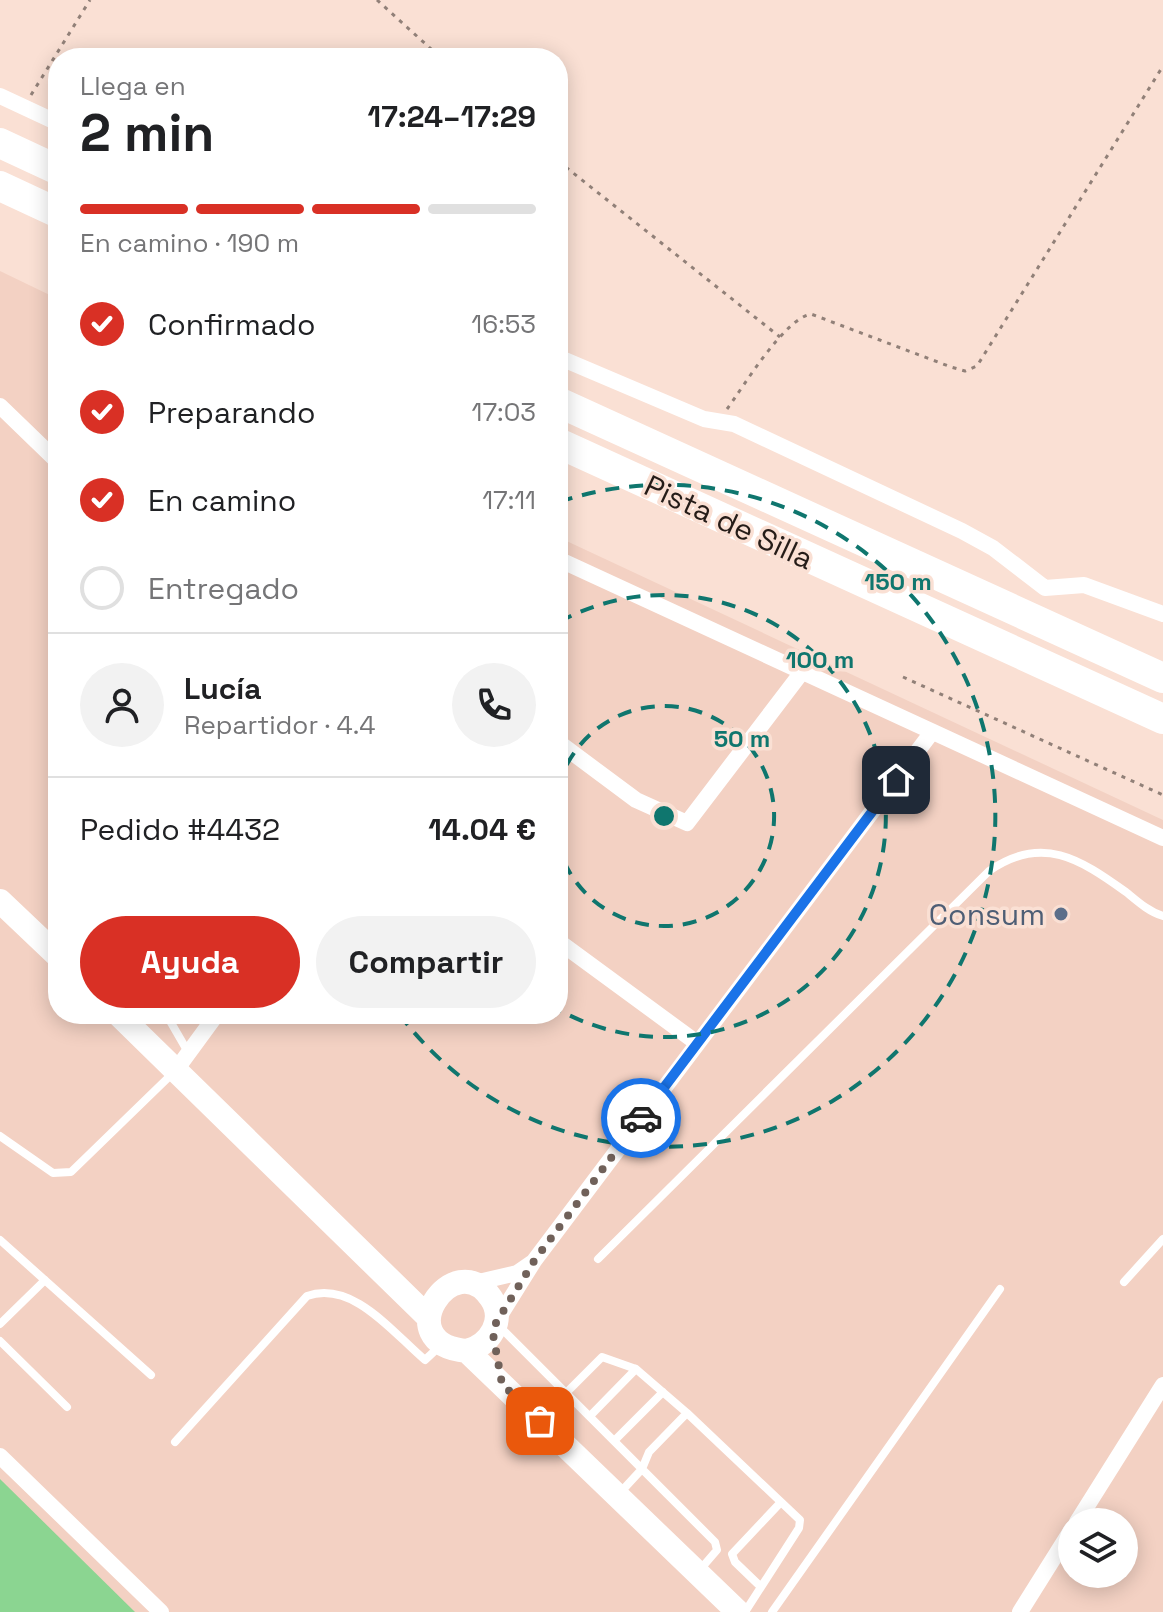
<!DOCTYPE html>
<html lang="es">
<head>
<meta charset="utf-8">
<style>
	:root { --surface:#fff; --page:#f2f2f2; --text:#202124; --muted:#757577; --line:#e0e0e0; --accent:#d93025 }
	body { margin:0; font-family:"Space Grotesk",sans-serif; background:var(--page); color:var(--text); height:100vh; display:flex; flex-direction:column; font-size:30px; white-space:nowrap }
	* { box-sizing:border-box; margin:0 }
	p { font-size:26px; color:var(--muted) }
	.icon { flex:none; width:44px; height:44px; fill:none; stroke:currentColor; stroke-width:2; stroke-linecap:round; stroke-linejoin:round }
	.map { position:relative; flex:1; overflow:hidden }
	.panel { position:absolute; left:48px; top:48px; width:520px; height:976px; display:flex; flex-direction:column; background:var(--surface); border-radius:32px; box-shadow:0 4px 20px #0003 }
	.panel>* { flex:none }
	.controls { position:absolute; left:1058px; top:1508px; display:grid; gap:16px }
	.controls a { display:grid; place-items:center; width:80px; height:80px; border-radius:50%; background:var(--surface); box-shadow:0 4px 20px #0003; font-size:40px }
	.pin { position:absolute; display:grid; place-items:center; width:68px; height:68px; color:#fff; margin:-34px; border-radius:16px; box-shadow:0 4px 12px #0006 }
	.courier { position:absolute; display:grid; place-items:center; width:80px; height:80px; margin:-40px; border:6px solid #1a73e8; border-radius:50%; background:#fff; color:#222; box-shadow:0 2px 10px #0007 }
	.headline em { font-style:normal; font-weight:600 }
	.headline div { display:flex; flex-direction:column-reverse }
	.headline { display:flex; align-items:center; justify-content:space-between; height:136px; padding:0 32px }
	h1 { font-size:52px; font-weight:600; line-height:60px }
	.bar { display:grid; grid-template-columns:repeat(4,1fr); gap:12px 8px; align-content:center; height:96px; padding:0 32px }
	.bar i { height:10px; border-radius:6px; background:var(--line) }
	.bar .current { background:var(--accent) }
	.bar p { grid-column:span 4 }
	.line { display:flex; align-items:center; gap:20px; padding:0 32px; border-top:2px solid var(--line) }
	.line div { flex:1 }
	.round { display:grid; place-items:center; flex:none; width:84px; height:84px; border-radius:42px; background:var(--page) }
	ol { padding:0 32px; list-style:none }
	li { display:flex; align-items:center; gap:24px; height:88px }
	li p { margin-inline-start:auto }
	li .icon { padding:8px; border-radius:50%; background:var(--accent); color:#fff; stroke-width:4 }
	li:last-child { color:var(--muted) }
	li i { width:44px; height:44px; border:4px solid var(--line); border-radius:50% }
	.action { display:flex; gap:16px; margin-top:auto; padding:16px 32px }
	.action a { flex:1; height:92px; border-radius:48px; background:var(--accent); color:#fff; font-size:32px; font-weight:600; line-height:92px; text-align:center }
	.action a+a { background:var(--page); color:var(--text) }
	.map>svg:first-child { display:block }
</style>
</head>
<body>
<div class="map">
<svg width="1163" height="1612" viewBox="0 0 1163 1612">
	<rect width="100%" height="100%" fill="#fae0d4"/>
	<path fill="#f3d1c3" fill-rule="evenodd" d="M0 271 58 299V1014H558V537L1163 820V1612H113L0 1500ZM1072 1522H1124V1574H1072Z"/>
	<path fill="#8bd591" d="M0 1479 135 1612H0Z"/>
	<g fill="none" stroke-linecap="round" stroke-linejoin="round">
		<path stroke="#918078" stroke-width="3" stroke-dasharray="4 6" stroke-linecap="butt" d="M377 0 441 58
			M31 95 90 0
			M558 161 780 337
			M727 409C744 386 784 319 811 314L951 367 965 371 977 366 1163 66
			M903 677 1163 795"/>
		<path stroke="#fff" stroke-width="8" d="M166 1014 188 1052
			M0 1136 53 1173 71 1172 174 1072
			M0 1240 151 1375
			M598 1259 989 871C1042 834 1080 859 1126 892 1137 901 1149 912 1163 916
			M1124 1282 1163 1239
			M0 1324 45 1280
			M499 1326 715 1542 717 1550 698 1572
			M0 1341 67 1407
			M567 1392 602 1357 636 1369 687 1413 649 1452 642 1469 618 1495
			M687 1413 800 1520 799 1528 745 1612
			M591 1415 636 1369
			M615 1440 663 1392
			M175 1442 307 1296C353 1280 393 1333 425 1360L441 1345
			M761 1587 735 1562 732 1554 781 1502
			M772 1612 1000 1289"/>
		<path stroke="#fff" stroke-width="16" d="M0 96 58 123
			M558 357 704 419 734 424 962 531 993 548 1045 588 1084 585 1163 614
			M0 406 58 462
			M558 559 1163 838
			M558 742 636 800 687 823 802 672
			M558 941 697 1043
			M176 1070 217 1014
			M470 1284 517 1273 533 1262
			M496 1322 534 1261 932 732
			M0 1456 161 1612
			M1077 1522 1163 1385
			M1020 1612 1072 1529"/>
		<path stroke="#fff" stroke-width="24" d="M0 901 58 956
			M118 1014 429 1318
			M467 1351C490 1345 506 1320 491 1298 454 1243 386 1344 467 1351L738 1612"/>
		<path stroke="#fff" stroke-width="30" d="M0 143 58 170
			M0 186 58 213
			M558 402 1163 678
			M558 443 1163 719"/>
	</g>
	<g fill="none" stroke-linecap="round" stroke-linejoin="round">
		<path stroke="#70615a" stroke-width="8" stroke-dasharray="0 14.4" d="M540 1421 502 1384 493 1334 496 1323 534 1261 641 1118"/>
		<path stroke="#1a73e8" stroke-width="10" d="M641 1118 896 780"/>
	</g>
	<g fill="none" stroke="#0f766e" stroke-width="4" stroke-dasharray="14 10">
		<path d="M558 787A110 110 0 1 1 558 845"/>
		<path d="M559 622A221 221 0 1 1 559 1010"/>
		<path d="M559 502A331 331 0 1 1 400 1015"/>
	</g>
	<circle fill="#5c6f8a" stroke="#fae0d4" stroke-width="3" cx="1061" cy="914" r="8"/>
	<g text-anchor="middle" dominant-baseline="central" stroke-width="7" stroke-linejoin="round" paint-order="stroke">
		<g font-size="30" fill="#251c18" stroke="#fae0d4">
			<text transform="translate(729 522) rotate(25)">Pista de Silla</text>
		</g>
		<g font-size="30" fill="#4e5e75" stroke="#fae0d4" text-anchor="end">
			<text x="1045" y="914">Consum</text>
		</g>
	</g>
	<circle cx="664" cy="816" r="12" fill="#0f766e" stroke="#fae0d4" stroke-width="4"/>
	<g font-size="24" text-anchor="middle" font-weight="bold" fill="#0f766e" stroke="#fae0d4" stroke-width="7" stroke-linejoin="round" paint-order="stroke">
		<text x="898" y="590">150 m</text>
		<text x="820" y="668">100 m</text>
		<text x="742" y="747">50 m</text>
	</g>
</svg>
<div class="controls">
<a><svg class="icon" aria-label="layers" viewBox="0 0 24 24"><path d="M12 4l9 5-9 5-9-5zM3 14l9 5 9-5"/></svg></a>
</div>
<div class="pin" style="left:540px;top:1421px;background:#ea580c"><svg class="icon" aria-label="bag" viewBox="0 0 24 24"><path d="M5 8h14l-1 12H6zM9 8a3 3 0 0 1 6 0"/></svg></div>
<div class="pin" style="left:896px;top:780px;background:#1f2937"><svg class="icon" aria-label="home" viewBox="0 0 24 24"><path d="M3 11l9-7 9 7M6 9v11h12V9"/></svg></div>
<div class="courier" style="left:641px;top:1118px"><svg class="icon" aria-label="car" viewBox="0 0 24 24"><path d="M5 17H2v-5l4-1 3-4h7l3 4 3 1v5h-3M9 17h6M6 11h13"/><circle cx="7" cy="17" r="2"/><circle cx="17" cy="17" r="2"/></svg></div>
<section class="panel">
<div class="headline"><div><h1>2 min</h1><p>Llega en</p></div><em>17:24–17:29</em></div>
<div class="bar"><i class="current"></i><i class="current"></i><i class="current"></i><i></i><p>En camino · 190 m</p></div>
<ol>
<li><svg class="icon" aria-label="check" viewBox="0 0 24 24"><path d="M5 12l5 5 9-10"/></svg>Confirmado<p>16:53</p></li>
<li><svg class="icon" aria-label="check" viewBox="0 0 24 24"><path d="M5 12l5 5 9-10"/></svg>Preparando<p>17:03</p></li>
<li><svg class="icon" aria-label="check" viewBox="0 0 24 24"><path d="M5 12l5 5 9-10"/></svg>En camino<p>17:11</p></li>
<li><i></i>Entregado</li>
</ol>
<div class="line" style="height:144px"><a class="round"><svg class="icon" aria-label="person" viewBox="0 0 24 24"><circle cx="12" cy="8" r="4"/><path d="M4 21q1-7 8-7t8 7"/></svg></a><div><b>Lucía</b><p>Repartidor · 4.4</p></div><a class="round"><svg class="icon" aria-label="phone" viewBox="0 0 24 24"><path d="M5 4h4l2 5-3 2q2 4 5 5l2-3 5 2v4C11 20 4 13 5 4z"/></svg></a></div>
<div class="line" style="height:104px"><div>Pedido #4432</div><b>14.04 €</b></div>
<div class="action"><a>Ayuda</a><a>Compartir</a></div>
</section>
</div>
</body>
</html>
